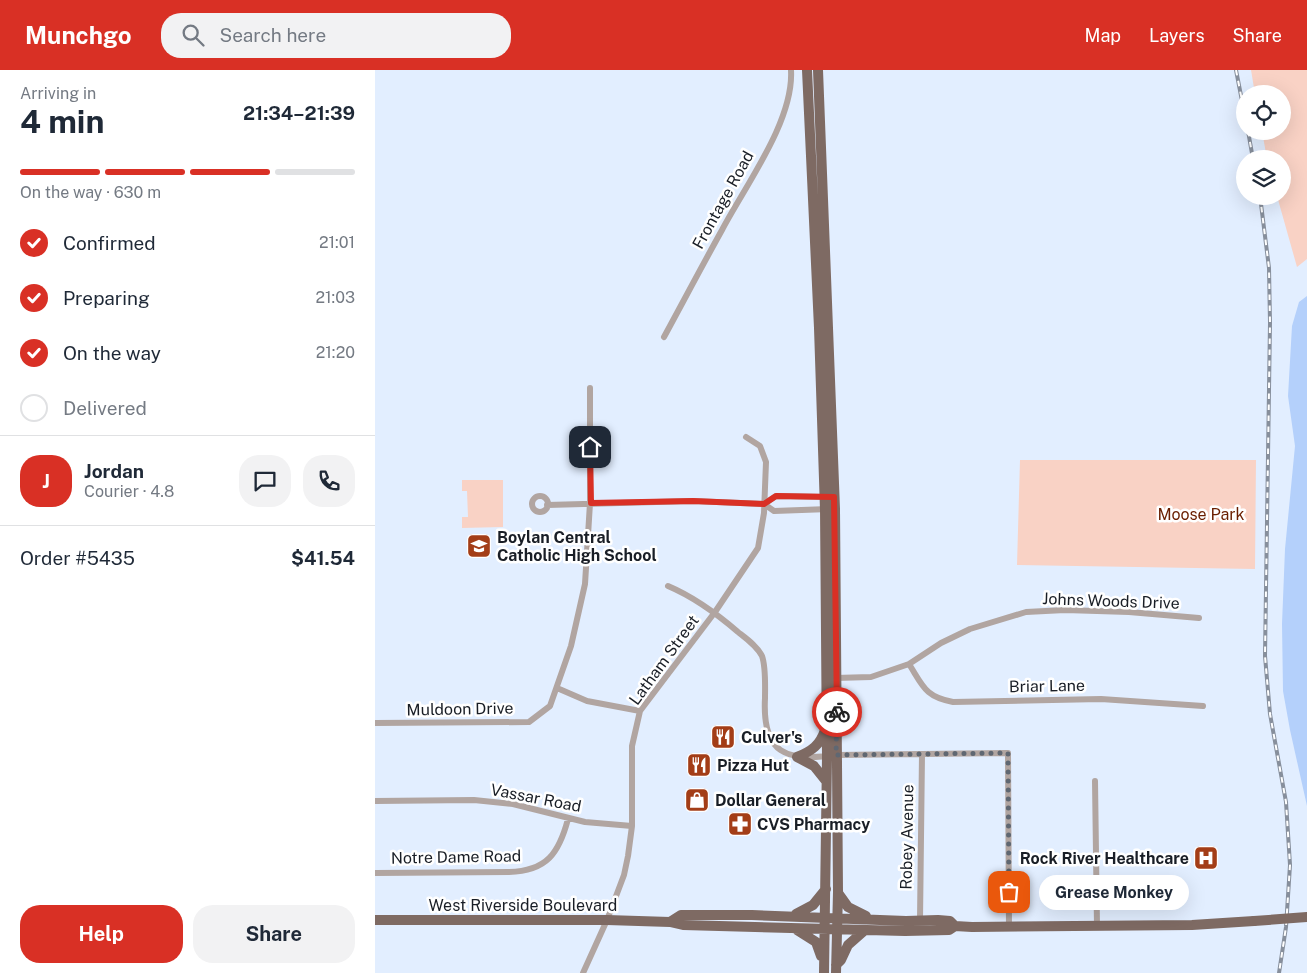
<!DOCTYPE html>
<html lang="en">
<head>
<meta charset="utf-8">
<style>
	:root { --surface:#fff; --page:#f2f2f3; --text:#1f2937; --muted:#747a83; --line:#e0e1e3; --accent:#d93025 }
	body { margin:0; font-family:"Public Sans",sans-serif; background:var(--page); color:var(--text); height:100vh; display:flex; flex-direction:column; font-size:19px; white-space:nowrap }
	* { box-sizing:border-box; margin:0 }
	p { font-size:16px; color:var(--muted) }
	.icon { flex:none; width:28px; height:28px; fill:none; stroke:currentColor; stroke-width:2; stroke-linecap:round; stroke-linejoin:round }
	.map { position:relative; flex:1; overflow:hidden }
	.drawer { display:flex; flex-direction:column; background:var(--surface); width:375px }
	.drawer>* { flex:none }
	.tools { position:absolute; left:861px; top:15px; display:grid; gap:10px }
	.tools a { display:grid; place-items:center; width:55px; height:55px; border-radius:50%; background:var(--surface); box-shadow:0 5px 20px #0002; font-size:25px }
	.pin { position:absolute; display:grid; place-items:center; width:42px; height:42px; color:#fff; margin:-21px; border-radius:10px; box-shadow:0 2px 8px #0006 }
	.courier { position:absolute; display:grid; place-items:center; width:50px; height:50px; margin:-25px; border:4px solid #d93025; border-radius:50%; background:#fff; color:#222; box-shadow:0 1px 6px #0007 }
	.bubble { position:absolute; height:35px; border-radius:18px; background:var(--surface); box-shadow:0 5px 20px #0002; font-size:16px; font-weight:700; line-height:35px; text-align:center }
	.head em { font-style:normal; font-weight:700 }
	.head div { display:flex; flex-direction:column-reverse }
	.head { display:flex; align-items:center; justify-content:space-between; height:85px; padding:0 20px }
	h1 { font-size:32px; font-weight:700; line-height:38px }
	.bar { display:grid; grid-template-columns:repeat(4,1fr); gap:8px 5px; align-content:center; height:60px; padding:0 20px }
	.bar i { height:6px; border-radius:4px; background:var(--line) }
	.bar .active { background:var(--accent) }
	.bar p { grid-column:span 4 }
	.line { display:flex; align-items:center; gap:12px; padding:0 20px; border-top:1px solid var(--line) }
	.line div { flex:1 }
	.round { display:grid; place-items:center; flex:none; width:52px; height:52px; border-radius:20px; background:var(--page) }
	ol { padding:0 20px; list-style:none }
	li { display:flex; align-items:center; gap:15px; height:55px }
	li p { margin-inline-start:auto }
	li .icon { padding:5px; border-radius:50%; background:var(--accent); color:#fff; stroke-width:4 }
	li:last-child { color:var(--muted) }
	li i { width:28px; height:28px; border:2px solid var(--line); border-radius:50% }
	.primary-button { display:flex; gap:10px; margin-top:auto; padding:10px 20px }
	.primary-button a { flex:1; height:58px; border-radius:20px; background:var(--accent); color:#fff; font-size:20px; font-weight:700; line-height:58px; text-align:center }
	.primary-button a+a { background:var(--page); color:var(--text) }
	header { display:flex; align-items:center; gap:30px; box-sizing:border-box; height:70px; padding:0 25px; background:var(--accent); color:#fff }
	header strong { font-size:24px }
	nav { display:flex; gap:28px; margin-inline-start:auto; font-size:18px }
	.search { width:350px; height:45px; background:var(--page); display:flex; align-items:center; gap:12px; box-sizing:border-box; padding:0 18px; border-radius:20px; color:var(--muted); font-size:19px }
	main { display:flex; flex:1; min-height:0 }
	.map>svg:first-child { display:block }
</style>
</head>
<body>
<header>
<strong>Munchgo</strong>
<div class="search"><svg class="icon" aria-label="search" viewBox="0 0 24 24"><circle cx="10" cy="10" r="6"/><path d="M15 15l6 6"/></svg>Search here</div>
<nav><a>Map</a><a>Layers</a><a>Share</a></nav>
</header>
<main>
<section class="drawer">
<div class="head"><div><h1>4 min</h1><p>Arriving in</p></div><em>21:34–21:39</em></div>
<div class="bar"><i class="active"></i><i class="active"></i><i class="active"></i><i></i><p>On the way · 630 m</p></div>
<ol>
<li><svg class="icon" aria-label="check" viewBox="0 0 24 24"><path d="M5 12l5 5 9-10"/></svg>Confirmed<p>21:01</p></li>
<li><svg class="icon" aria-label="check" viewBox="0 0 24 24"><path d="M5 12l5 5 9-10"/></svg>Preparing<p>21:03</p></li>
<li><svg class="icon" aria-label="check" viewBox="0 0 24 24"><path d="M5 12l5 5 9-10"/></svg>On the way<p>21:20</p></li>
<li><i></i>Delivered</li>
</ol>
<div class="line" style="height:90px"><b class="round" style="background:var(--accent);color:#fff">J</b><div><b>Jordan</b><p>Courier · 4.8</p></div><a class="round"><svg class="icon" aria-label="chat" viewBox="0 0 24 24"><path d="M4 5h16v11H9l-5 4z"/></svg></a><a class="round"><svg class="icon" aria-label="phone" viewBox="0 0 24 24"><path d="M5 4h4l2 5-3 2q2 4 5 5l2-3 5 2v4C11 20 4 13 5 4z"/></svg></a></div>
<div class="line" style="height:65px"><div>Order #5435</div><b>$41.54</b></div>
<div class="primary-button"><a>Help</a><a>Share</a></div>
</section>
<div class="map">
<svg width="932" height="903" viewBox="0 0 932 903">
	<rect width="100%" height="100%" fill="#e2eeff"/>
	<path fill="#f9d2c5" d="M876 0H932V189L922 197 902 126H908V89H892L887 61H908V24H880Z
		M645 390H881L880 499 642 495Z
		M87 410H128V457L87 458V447H93L92 421H87Z"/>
	<path fill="#b4d0fb" d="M932 226V736L915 660 908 621 907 554 910 479 920 376 913 326 917 256 924 232Z"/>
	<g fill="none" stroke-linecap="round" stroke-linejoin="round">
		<path stroke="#b1a5a1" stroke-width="6" d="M289 267C308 232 327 196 347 160 370 116 419 51 416 0
			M157 434a8 8 0 1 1 16 0a8 8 0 1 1-16 0Z
			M389 434 401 426 453 427
			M172 435 318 431 389 434 399 441 454 439
			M293 516C319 527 341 543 363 562 372 569 382 576 387 586 391 597 390 617 390 628 387 684 411 692 461 685L633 683 634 857
			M534 594C548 616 550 627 578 632L726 629 828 636
			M460 608 496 607 534 594 566 573 595 559 651 542 690 540 754 542 824 548
			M182 618 212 631 265 641
			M0 653 154 652 175 636 196 576 210 514 215 433V318
			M720 711 722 856
			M0 731 99 730 138 734 210 752 257 756
			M0 803 134 802C172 801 184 783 193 749
			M545 850 547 684
			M208 903 232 850 249 805 253 786 257 756V676L265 641 340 542 383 478 389 443 391 392 385 376 371 367"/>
		<path stroke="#7e6a63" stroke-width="10" d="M432 0 444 258 450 439 452 687 449 903
			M443 0 460 439 463 822 461 903
			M422 687C437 681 445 675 450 660
			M422 687 439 696 451 711
			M463 823 473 837 491 846
			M421 844 438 835 451 819
			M0 850H232L295 852 308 855 530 861 574 860 580 856
			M295 852 306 845H377L531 851 563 850 575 851 580 856 597 857 817 855 879 851
			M422 860 441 872 446 886
			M461 895 466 890 473 875 490 860"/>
		<defs>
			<path id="rail" d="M861 0 870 46
				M873 61 878 89
				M885 126 894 198 895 253 890 586 895 644 911 732 915 795 911 857 904 903"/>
		</defs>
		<use href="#rail" stroke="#878f9c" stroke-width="4"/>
		<use href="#rail" stroke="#fff" stroke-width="2" stroke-dasharray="5.5" stroke-linecap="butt"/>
		<path stroke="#7e6a63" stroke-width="10" d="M879 851 932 847"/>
	</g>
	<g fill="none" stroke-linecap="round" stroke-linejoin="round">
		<path stroke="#5f6772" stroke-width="5" stroke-dasharray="0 9" d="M462 642 461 685 633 683 634 822"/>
		<path stroke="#d93025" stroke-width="6" d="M215 377 216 433 318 431 389 434 401 426 459 427 462 642"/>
	</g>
	<defs>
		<symbol id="school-square" viewBox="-11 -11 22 22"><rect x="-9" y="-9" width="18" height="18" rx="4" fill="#a33d17" stroke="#fff"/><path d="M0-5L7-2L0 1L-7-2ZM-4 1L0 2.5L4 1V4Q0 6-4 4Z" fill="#fff"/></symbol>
		<symbol id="restaurant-square" viewBox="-11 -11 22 22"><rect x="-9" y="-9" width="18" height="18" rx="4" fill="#a33d17" stroke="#fff"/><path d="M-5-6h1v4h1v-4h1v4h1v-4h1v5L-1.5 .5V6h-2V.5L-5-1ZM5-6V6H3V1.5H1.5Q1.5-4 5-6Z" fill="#fff"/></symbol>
		<symbol id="shop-square" viewBox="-11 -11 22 22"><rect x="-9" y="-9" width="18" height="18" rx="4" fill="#a33d17" stroke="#fff"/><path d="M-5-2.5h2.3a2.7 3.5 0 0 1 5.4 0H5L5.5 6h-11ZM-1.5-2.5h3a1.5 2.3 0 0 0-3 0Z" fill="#fff"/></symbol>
		<symbol id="pharmacy-square" viewBox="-11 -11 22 22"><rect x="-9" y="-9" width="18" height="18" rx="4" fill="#a33d17" stroke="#fff"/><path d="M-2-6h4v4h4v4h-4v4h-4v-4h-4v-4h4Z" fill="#fff"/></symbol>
		<symbol id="hospital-square" viewBox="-11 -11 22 22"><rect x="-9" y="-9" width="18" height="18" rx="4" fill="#a33d17" stroke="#fff"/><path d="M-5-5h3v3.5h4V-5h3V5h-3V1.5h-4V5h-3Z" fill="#fff"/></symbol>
	</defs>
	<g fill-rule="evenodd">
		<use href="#school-square" x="90" y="462" width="28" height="28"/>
		<use href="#restaurant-square" x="334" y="653" width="28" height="28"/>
		<use href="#restaurant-square" x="310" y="681" width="28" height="28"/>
		<use href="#shop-square" x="308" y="716" width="28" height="28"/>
		<use href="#pharmacy-square" x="351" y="740" width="28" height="28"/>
		<use href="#hospital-square" x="817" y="774" width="28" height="28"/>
	</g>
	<g text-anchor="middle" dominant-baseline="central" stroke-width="5" stroke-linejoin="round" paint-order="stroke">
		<g font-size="16" fill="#191e26" stroke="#fff">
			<text transform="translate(348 130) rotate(-61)">Frontage Road</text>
			<text transform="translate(736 531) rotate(2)">Johns Woods Drive</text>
			<text transform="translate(289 590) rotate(-54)">Latham Street</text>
			<text transform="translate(672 616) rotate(-1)">Briar Lane</text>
			<text transform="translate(85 639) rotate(-1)">Muldoon Drive</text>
			<text transform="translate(161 728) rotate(11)">Vassar Road</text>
			<text transform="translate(532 767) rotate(-89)">Robey Avenue</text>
			<text transform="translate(81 787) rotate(-1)">Notre Dame Road</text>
			<text x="148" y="835">West Riverside Boulevard</text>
		</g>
		<g font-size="16" fill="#6a1f01" stroke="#fff">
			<text x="826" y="444">Moose Park</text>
		</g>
		<g font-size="16" font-weight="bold" fill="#191e26" stroke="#fff" text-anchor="start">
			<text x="122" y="467">Boylan Central<tspan x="122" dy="18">Catholic High School</tspan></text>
			<text x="366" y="667">Culver's</text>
			<text x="342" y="695">Pizza Hut</text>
			<text x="340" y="730">Dollar General</text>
			<text x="382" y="754">CVS Pharmacy</text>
			<text x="814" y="788" text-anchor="end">Rock River Healthcare</text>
		</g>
	</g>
</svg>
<div class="tools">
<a><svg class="icon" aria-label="locate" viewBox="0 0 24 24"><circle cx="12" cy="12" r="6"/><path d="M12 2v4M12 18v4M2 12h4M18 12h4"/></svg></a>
<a><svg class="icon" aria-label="layers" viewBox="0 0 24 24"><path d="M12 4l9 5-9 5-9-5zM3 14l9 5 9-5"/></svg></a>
</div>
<div class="pin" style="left:634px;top:822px;background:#ea580c"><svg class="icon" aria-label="bag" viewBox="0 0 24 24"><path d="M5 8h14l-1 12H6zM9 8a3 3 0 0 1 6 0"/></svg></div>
<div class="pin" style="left:215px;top:377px;background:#1f2937"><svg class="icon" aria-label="home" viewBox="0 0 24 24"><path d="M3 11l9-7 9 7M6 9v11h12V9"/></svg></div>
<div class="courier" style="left:462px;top:642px"><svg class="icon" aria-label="bike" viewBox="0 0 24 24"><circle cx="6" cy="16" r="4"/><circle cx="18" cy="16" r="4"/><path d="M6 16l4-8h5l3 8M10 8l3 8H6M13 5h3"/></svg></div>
<div class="bubble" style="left:664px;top:805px;width:150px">Grease Monkey</div>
</div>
</main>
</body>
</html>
